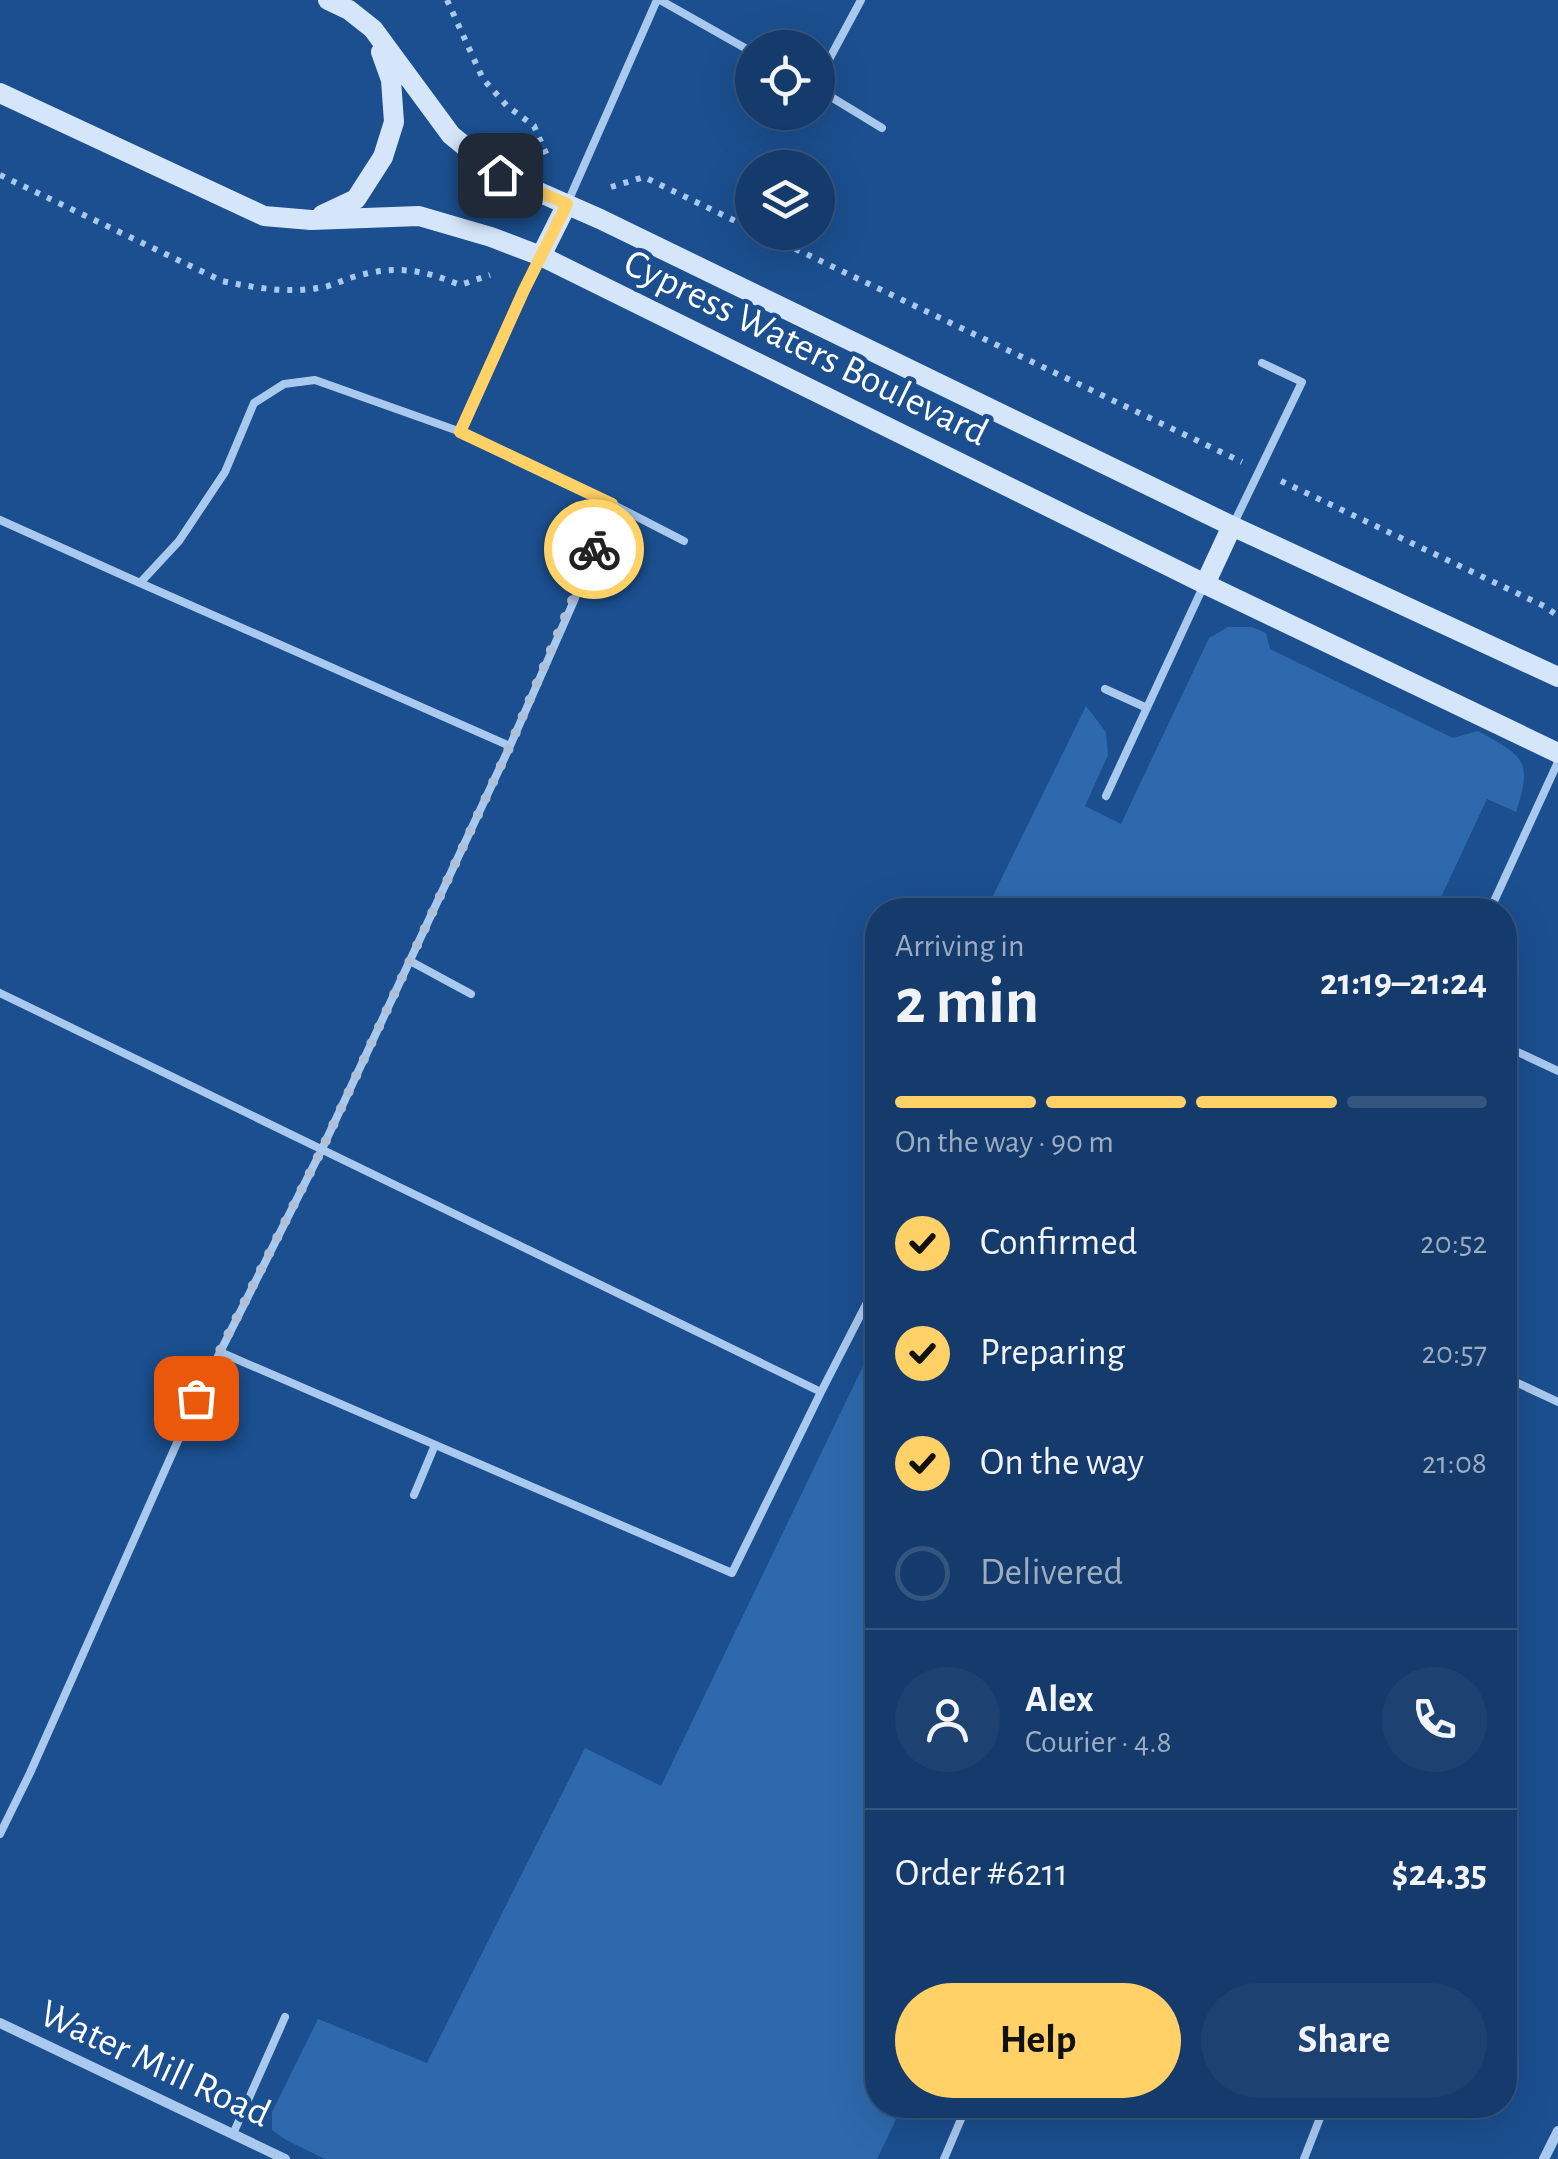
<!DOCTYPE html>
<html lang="en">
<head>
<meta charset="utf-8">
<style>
	:root { --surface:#143b6b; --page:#1d4271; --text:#f1f3f6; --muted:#9dadc1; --line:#33557e; --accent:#ffd166 }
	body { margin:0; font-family:"Alegreya Sans",sans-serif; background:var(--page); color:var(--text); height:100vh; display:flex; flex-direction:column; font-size:38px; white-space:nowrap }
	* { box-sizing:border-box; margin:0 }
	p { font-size:32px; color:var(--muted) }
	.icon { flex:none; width:55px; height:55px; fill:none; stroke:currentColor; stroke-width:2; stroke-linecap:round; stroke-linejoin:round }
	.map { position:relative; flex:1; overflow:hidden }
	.side { position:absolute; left:865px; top:898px; width:652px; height:1220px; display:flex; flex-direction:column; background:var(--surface); border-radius:40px; box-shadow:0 10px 40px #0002,0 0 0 2px var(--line) }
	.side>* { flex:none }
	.tools { position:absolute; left:735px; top:30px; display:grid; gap:20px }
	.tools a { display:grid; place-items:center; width:100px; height:100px; border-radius:50%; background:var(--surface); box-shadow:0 10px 40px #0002,0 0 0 2px var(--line); font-size:50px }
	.pin { position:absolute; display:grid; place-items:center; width:85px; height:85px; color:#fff; margin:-42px; border-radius:20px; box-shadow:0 5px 15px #0006 }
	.courier { position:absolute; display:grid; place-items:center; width:100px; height:100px; margin:-50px; border:8px solid #ffd166; border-radius:50%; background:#fff; color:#222; box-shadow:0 2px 12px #0007 }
	.summary em { font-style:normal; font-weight:700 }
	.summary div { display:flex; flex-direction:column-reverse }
	.summary { display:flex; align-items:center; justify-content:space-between; height:170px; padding:0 30px }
	h1 { font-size:65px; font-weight:700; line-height:75px }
	.bar { display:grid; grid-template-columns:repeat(4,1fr); gap:15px 10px; align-content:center; height:120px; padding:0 30px }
	.bar i { height:12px; border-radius:8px; background:var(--line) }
	.bar .selected { background:var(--accent) }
	.bar p { grid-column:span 4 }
	.line { display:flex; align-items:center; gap:25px; padding:0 30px; border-top:2px solid var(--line) }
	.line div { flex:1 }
	.round { display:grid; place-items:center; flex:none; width:105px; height:105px; border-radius:52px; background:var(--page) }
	ol { padding:0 30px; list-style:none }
	li { display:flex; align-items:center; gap:30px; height:110px }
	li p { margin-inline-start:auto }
	li .icon { padding:10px; border-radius:50%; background:var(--accent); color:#111; stroke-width:4 }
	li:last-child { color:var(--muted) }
	li i { width:55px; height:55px; border:5px solid var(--line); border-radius:50% }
	.primary-button { display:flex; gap:20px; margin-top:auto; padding:20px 30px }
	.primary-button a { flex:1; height:115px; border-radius:60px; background:var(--accent); color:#111; font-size:40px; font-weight:700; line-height:115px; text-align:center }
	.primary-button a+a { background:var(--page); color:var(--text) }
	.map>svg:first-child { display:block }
</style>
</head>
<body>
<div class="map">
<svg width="1558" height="2159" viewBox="0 0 1558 2159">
	<rect width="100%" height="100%" fill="#1b4f8f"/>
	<path fill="#2e69ad" d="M1228 627H1252L1266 633 1270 649 1453 738 1478 731C1522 756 1534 759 1516 812L1487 799 1435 910H986L1086 706 1106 732 1108 755 1085 806 1121 824 1209 638Z
		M877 1337 878 2105H903L877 2159H325L286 2140 272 2130V2112L318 2019 427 2063 585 1748 661 1786Z"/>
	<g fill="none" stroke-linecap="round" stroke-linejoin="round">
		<path stroke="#a9c9ee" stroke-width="6" stroke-dasharray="5 8" stroke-linecap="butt" d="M447 0 483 79 507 106 534 126 548 158
			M0 175 222 281C256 288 289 294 324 287 334 285 343 280 353 277 394 265 422 269 460 285L490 275
			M611 187 644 177 752 229
			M760 232 1242 462
			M1281 481 1544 606 1558 616"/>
		<path stroke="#a9c9ee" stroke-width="8" d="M660 0 752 52
			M818 80 861 0
			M818 89 882 128
			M567 204 657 0
			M461 432 539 260
			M612 504 684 541
			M0 520 140 583 179 541 225 472 254 403 284 384 315 380 461 432 612 504 573 603 510 746 322 1149 197 1398 30 1773 0 1834
			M1234 523 1302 382 1262 363
			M140 583 510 746
			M1105 689 1147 708
			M1106 796 1203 587
			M1490 910 1558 762
			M410 961 471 994
			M0 993 821 1392 878 1281
			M1505 1046 1558 1071
			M220 1352 732 1573 821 1392
			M1505 1377 1558 1402
			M414 1495 435 1445
			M233 2134 285 2017
			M944 2159 967 2105
			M1304 2159 1325 2105"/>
		<path stroke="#a9c9ee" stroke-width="10" d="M0 2023 285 2159
			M1544 2159 1558 2131"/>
		<path stroke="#d6e6fa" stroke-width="20" d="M328 0 349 10 373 29 451 135 500 175 600 219 1232 526 1558 677
			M0 93 264 216 311 220 419 216 491 237 541 256 1205 584 1558 753
			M322 215 356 199 383 157 394 122 391 80 381 52
			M541 256 567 204
			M1205 584 1232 526"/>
	</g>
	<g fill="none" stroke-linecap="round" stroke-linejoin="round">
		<path stroke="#afc1d8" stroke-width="10" stroke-dasharray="0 18" d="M196 1398 322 1149 510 746 594 549"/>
		<path stroke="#ffd166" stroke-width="12" d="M500 175 567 204 524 290 460 432 612 504 594 549"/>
	</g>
	<g text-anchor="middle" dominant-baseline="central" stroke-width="9" stroke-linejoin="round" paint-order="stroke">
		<g font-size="40" fill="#fff" stroke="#1b4f8f">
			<text transform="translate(806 348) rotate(26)">Cypress Waters Boulevard</text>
			<text transform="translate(155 2064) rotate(25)">Water Mill Road</text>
		</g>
	</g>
</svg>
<div class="tools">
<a><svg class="icon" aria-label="locate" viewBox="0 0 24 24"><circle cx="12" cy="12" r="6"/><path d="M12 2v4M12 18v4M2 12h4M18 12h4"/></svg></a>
<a><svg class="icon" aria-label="layers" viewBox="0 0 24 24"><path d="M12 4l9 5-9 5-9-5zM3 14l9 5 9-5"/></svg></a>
</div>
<div class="pin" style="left:196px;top:1398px;background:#ea580c"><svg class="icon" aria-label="bag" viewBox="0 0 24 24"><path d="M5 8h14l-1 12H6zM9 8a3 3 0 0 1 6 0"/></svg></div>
<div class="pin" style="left:500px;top:175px;background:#1f2937"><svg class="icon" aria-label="home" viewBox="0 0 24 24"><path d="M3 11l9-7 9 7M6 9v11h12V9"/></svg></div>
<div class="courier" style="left:594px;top:549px"><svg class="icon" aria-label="bike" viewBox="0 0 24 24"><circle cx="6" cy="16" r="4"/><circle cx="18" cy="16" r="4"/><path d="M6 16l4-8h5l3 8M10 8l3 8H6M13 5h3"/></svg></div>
<section class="side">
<div class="summary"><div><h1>2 min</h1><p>Arriving in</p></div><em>21:19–21:24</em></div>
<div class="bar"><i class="selected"></i><i class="selected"></i><i class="selected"></i><i></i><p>On the way · 90 m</p></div>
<ol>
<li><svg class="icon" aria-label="check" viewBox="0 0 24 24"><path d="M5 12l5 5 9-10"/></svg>Confirmed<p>20:52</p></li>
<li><svg class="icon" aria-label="check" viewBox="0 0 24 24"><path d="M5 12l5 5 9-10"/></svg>Preparing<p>20:57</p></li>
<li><svg class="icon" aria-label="check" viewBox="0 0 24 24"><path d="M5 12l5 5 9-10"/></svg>On the way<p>21:08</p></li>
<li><i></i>Delivered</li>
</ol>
<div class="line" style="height:180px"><a class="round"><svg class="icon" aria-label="person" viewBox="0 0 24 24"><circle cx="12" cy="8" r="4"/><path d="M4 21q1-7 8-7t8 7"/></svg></a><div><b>Alex</b><p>Courier · 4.8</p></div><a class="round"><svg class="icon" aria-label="phone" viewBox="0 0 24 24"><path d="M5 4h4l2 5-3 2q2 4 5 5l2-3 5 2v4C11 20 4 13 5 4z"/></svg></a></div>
<div class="line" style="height:130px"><div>Order #6211</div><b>$24.35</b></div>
<div class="primary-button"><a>Help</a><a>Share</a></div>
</section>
</div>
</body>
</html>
